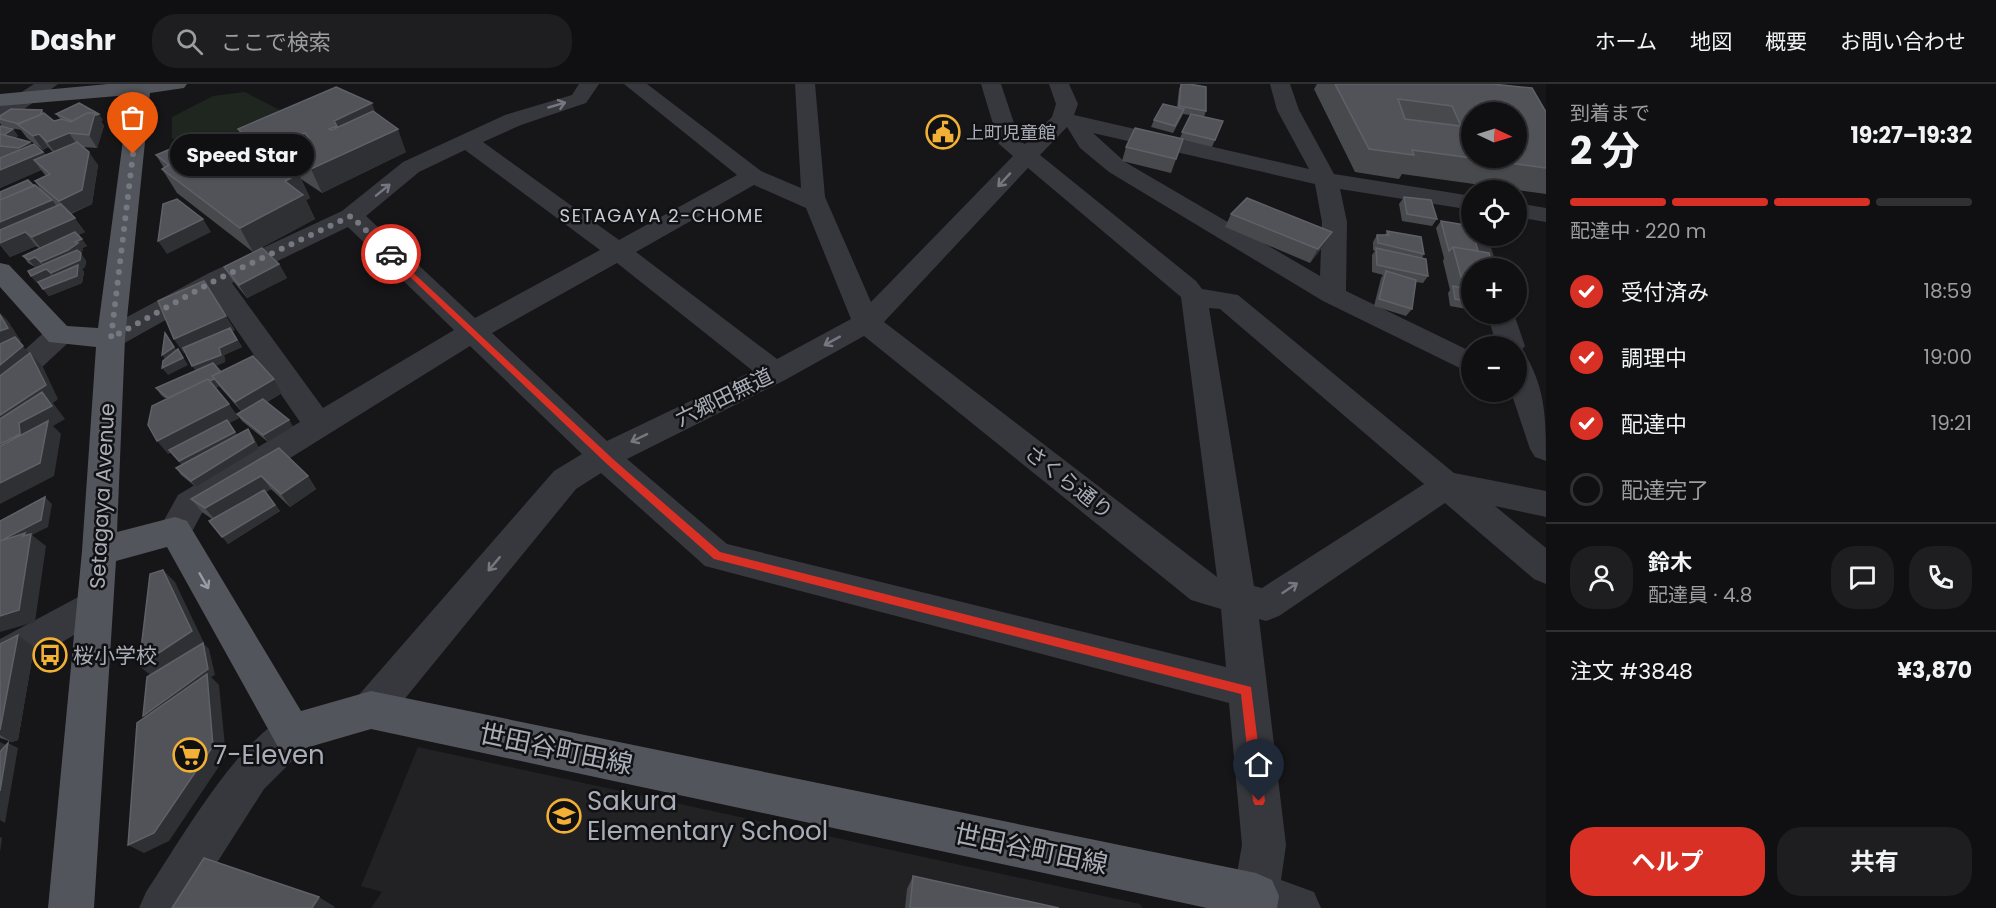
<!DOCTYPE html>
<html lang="ja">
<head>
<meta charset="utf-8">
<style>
	:root { --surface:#101012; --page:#1e1e20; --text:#f1f3f6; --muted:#9c9d9f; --line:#303032; --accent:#d93025 }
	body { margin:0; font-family:Poppins,"Noto Sans JP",sans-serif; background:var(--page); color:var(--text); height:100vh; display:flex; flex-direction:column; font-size:22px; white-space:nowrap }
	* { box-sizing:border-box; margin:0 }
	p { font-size:20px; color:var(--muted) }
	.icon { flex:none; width:33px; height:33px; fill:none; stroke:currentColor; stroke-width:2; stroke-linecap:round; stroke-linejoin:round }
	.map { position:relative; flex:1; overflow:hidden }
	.sheet { display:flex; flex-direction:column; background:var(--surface); width:450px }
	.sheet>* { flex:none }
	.needle { width:39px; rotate:94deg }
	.controls { position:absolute; left:1461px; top:18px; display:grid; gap:12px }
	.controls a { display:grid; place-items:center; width:66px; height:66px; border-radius:50%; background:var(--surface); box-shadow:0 2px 4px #0004,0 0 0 2px var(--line); font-size:30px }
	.pin { position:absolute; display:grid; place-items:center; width:51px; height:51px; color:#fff; margin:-62px -26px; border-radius:50% 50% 50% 0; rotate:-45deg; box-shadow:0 0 6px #0007 }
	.pin .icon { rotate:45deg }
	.courier { position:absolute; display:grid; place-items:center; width:60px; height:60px; margin:-30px; border:4px solid #d93025; border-radius:50%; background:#fff; color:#222; box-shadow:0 2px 8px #0007 }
	.bubble { position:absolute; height:42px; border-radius:21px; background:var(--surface); box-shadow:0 2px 4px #0004,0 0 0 2px var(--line); font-size:20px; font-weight:700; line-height:42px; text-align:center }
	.headline em { font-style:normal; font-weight:700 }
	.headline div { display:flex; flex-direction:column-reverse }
	.headline { display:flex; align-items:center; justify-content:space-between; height:102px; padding:0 24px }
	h1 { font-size:39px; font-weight:700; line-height:45px }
	.bar { display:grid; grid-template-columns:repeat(4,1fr); gap:9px 6px; align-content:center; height:72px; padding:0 24px }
	.bar i { height:8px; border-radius:4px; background:var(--line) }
	.bar .active { background:var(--accent) }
	.bar p { grid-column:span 4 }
	.line { display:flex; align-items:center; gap:15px; padding:0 24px; border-top:2px solid var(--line) }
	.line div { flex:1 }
	.round { display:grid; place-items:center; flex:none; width:63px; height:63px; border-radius:24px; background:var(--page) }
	ol { padding:0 24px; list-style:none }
	li { display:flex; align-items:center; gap:18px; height:66px }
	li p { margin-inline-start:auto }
	li .icon { padding:6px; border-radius:50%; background:var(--accent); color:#fff; stroke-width:4 }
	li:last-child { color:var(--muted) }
	li i { width:33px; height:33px; border:3px solid var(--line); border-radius:50% }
	.cta { display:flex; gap:12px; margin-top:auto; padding:12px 24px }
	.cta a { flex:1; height:69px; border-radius:24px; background:var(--accent); color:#fff; font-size:24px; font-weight:700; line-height:69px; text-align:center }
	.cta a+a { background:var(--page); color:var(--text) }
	header { display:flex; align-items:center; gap:36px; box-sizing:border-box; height:84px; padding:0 30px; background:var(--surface); border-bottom:2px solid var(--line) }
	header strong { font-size:28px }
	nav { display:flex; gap:33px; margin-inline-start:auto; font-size:21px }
	.search { width:420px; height:54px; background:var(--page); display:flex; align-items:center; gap:15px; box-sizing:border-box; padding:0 21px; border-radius:24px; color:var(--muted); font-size:22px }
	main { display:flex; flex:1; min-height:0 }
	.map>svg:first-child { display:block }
</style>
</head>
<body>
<header>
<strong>Dashr</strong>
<div class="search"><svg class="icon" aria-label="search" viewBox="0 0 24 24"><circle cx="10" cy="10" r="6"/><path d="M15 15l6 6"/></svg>ここで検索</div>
<nav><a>ホーム</a><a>地図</a><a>概要</a><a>お問い合わせ</a></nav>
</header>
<main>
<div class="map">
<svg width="1546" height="824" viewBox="0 0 1546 824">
	<rect width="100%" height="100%" fill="#161618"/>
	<path fill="#222225" d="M418 663 1140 820 1143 824H371L382 808 361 802Z"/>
	<path fill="#1e261f" d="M245 8 297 35 209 75 172 54V33L213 12Z"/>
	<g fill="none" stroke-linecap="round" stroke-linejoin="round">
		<path fill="#37383d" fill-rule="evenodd" d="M34 0H58L8 37 0 38V22Z
			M579 0H599L586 19 521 41 483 58 619 156 737 91 624 0H647L761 87 801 104 795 0H815L825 113 871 218 1013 72 999 60 981 0H1001L1020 57 1025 60 1052 33 1056 20 1049 0H1069L1078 20 1074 31 1309 85 1277 26 1270 0H1290L1299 26 1334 90 1472 112V126L1340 105 1347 138 1346 207 1472 268V290L1323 217 1109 88 1080 64 1067 43 1040 71 1196 197 1202 205 1238 211 1454 389 1546 407V433L1495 422 1546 464V500L1534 495 1445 419 1279 532 1266 537 1259 535 1286 761 1281 796 1314 808 1321 824H1238L1233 812 1242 761 1229 619 705 482 601 389 576 405 385 639 371 645 357 639 351 626 357 613 554 387 582 370 470 262 202 429 187 457 175 461 163 457 158 447 178 411 300 338 212 210 121 261 111 264 101 261 97 254 101 247 207 190 342 127 403 78 505 31 572 11ZM1093 49 1315 100 1322 138 1320 192 1125 78ZM465 66 600 166 475 234 366 132 419 88ZM1028 84 1181 213 1217 493 884 238ZM754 101 806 124 851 235 777 275 636 168ZM348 143 454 246 323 324 232 199ZM617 179 753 287 607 357 492 249ZM1209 224 1220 225 1424 400 1262 504 1254 502ZM864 252 1191 516 1221 525 1226 583 727 460 627 375 785 296Z
			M1516 119 1546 124V138L1516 133Z
			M1472 145V152H1487L1498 184H1472L1461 152 1465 147Z
			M1487 230H1514L1525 262 1518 270 1526 272C1546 306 1546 338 1546 377L1535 373 1530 365 1511 308H1516V262H1497Z
			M59 242 69 244 73 251 69 258 11 312 0 316V288L49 244Z
			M95 504 108 509 113 520 108 531 13 587 0 592V555Z
			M292 630 306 635 312 649 306 663 264 705 188 824H139L146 808C179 759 239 651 292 630Z"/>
		<path fill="#53555c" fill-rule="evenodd" d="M108 0H187L184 4 150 9 125 254 117 448 175 433 187 437 301 627 371 607 1256 789 1272 796 1279 812 1277 824H1207L371 645 292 668 278 663 167 463 116 477 94 824H48L82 467 96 263 49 258 0 203V179L9 181 67 242 98 244 129 11 0 22V10Z"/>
	</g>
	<path fill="#47494d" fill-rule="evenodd" d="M1181 0 1206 27 1204 33 1223 37 1212 63 1183 56 1171 89 1122 77 1126 63 1180 54 1190 31 1183 30 1173 49 1151 43 1154 36 1177 23 1179 5Z
		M1317 0H1492L1546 28V110L1402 90 1399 95 1355 88 1314 5ZM1472 28H1516V74H1472Z
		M42 26 44 29 54 37 60 35 56 30 103 36 101 37 104 42 97 64 83 63 98 81 92 120 71 130 85 148 78 151 87 162 82 164 83 166 80 169 86 177 85 183 82 185 84 188 82 199 49 212 38 199H37L31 192 42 181 41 180 35 183 28 179 23 172 39 164 36 162 10 173 0 161V108H42L35 97 46 92 41 86 0 104V42L13 45 18 52 15 54 30 58 32 61 43 68 46 71 53 68 48 63 43 66 27 54 21 46 2 42 0 39V32Z
		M375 29 406 68 322 109 301 95 310 114 306 116 315 135 253 168 177 109 162 85 164 84 156 71 235 64 246 60 238 45Z
		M1404 113 1437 135 1432 142 1402 137 1399 120Z
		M1231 130 1324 161 1310 179 1225 143Z
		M1441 137 1472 184V226L1450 222 1448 209 1450 206 1443 177 1444 174 1436 144Z
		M1387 147 1424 170 1422 174 1428 192 1423 199 1416 198 1412 225 1406 232 1374 222 1381 194 1383 191 1372 188V171L1375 167 1373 166V158L1377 151H1385Z
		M279 180 287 194 247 214 233 197 224 183Z
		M235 246 232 247 242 263 224 271 225 278 215 282 221 288 274 295 282 309 267 318 289 336 293 343 268 358 242 337 237 330 241 327 219 302 216 304 239 334 229 339 237 351 253 352 259 365 196 403 181 391 176 384 182 381 171 368 168 370 166 315 161 311 156 304 196 287 185 268 184 269 174 255Z
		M279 364 308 392 316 405 290 423 271 405 266 408 280 427 228 460 212 435 202 428 191 415Z
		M0 560 34 563 18 656 12 658 0 654Z
		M913 792 1059 824H905L907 805Z"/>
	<path fill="#2f3033" d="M372 19 380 42 345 60 329 45 334 37Z
		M95 29 99 30 103 36 101 37 104 42 97 64 89 51Z
		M13 45 18 52 6 60 1 53Z
		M398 45 406 68 322 109 311 85Z
		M69 49 78 62 57 71 47 58Z
		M305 49 315 72 307 57 305 55 313 74 285 68 293 84 281 89 269 66Z
		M39 50 48 63 43 66 33 52Z
		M30 58 39 70 43 68 53 81 34 76 41 86 0 104V86L27 75 19 64Z
		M261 64 272 87 255 95 243 72Z
		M89 68 98 81 92 120 69 130 59 117Z
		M299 90 310 114 306 116 315 135 253 168 240 144 285 97Z
		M52 116 62 129 0 154V138Z
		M75 134 85 148 43 167 32 153Z
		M203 135 211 148 167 170 158 157Z
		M25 148 36 162 10 173 0 161V159Z
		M1332 148 1324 161 1310 179 1318 165Z
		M82 155 87 162 82 164 83 166 73 173 47 185 52 192 37 199 31 192 46 185 41 178 75 158Z
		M81 169 86 177 85 183 82 185 84 188 82 199 49 212 43 205 57 196 51 189Z
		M35 173 41 180 35 183 29 176Z
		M279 180 287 194 247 214 239 201Z
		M204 197 235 246 232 247 242 263 224 271 225 278 198 289 192 282 219 264 232 247 184 269 174 255Z
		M0 229 8 237 21 257 19 258 29 269 0 293Z
		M170 256 179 270 167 278 162 271Z
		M178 265 188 281 168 291 162 284Z
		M30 269 43 283 58 315 53 319 65 335 53 342 61 350 54 392 0 420V331Z
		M214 295 219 302 178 325 173 318Z
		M274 295 282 309 244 331 235 318Z
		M229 320 239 334 229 339 240 355 185 384 179 377 229 339 168 370 157 357Z
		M289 336 293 343 268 358 263 351Z
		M248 345 253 352 259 365 196 403 191 397Z
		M261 392 271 405 216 437 205 424Z
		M308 392 316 405 290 423 281 410Z
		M45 413 52 420 48 443 32 451 46 462 35 538 0 548V457Z
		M275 421 280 427 228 460 222 453Z
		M163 486 175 498 204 559H203L209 565 215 591 211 593 219 601 226 672 169 757 144 769 128 761 151 637 143 632 153 593 139 582Z
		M18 551 34 563 18 656 12 658 0 651V646Z
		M0 658 8 662V659L18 664 5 739 0 736Z
		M0 753 2 754 0 768Z
		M319 813 335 823 334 824H312Z"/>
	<path fill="#525359" stroke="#5f6168" stroke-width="1.5" fill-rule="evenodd" d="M1181 0H1189L1206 3V27L1179 22Z
		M1335 0H1492L1532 4 1546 28V84L1412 66 1414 71 1369 65ZM1398 15 1452 22 1461 42 1405 35ZM1473 24 1501 27V28H1516V74H1472V28H1475Z
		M336 3 372 19 334 37 337 42 329 45 332 46 373 27 398 45 311 85 285 68 307 57 305 55 309 54 305 49 269 66 261 64 243 72 275 90 289 84 299 90 285 97 303 111 240 144 162 85 169 81 156 71 204 51 212 54 218 51 235 64 251 58 238 45Z
		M79 19 99 30 96 31 95 29H87L72 37 56 30Z
		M1163 20 1184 25 1175 42 1154 36Z
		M11 25 42 26 40 31 19 40 0 35V32Z
		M44 29 54 37 62 35 71 38 87 29H95L89 51 69 49 47 58 39 50 33 52 17 40Z
		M1191 30 1223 37 1215 56 1182 48Z
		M0 42 13 45 4 51 0 50Z
		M1135 44 1183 55 1176 75 1126 63Z
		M0 50 30 58 19 64 0 62Z
		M77 58 89 68 82 106 59 117 35 97 50 90 34 76Z
		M34 60 43 68 0 86V74Z
		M28 96 34 102 0 116V108Z
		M35 101 52 116 0 138V116Z
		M1404 113 1431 116 1437 135 1407 130Z
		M1247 114 1332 148 1318 165 1231 130Z
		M177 115 203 135 158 157 163 120Z
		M61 120 75 134 32 153 25 148 0 159V146Z
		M1441 137 1471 142 1472 152H1474L1478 167 1453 163 1449 167Z
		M1387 147 1421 153 1424 170 1378 159 1377 151H1389Z
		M75 148 82 155 75 158 78 159 68 166 41 178 35 173 29 176 23 172Z
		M1453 163 1489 169 1493 184H1472V195L1461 193Z
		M262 164 279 180 239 201 224 183Z
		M1376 164 1426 175 1428 192 1377 181Z
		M77 166 81 169 80 176 51 189 46 185 31 192 28 187Z
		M78 181 77 192 43 205 38 198Z
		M1386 187 1416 196 1412 225 1379 215Z
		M204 197 226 232 174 255 158 217Z
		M1453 202 1472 206V218L1455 215Z
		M0 231 8 244 0 247Z
		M230 244 237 256 219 264 221 271 192 282 183 264Z
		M165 249 174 263 162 271Z
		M15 253 23 262 0 281V260Z
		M178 265 183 274 162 284 163 277Z
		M30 269 46 301 0 331V292Z
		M253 272 274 295 235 318 212 292Z
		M213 279 221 288 212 292 214 295 210 297 208 295 168 314 156 304Z
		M208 295 229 320 157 357 148 341 152 322Z
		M42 308 52 322 19 339 20 350 0 360V335Z
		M263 315 289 336 263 351 237 330Z
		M227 336 235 348 179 377 169 366Z
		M48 337 40 379 0 399V362Z
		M248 345 254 358 191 397 176 384Z
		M279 364 308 392 281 410 261 392 205 424 191 415Z
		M264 406 275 421 222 453 209 437Z
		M45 413 41 436 0 457V437Z
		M25 449 23 452 31 450 19 526 0 532V457Z
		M163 486 192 547 139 582 150 490Z
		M18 551 0 646V560Z
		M203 559 208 585 143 632 147 593Z
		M207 590 213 662 154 749 128 761 137 639Z
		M8 659 0 707V668Z
		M204 774 319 813 312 824H172Z
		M913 792 1059 824H910Z"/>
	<defs><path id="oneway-shaft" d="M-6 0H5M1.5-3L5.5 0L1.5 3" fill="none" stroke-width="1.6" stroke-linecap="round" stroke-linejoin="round" transform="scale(1.5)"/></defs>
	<g stroke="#757881">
		<use href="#oneway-shaft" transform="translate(557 21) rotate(-16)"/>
		<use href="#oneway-shaft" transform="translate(1004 96) rotate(133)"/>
		<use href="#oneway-shaft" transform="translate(383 106) rotate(-39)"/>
		<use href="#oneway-shaft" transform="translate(832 257) rotate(151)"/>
		<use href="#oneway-shaft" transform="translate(639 354) rotate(154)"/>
		<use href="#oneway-shaft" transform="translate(494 480) rotate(130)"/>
		<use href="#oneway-shaft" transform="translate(1290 504) rotate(-34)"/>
	</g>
	<use stroke="#979ba6" href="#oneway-shaft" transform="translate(204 497) rotate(60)"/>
	<path fill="#d93025" d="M391 168 614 376 720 468 1251 603 1265 717 1263 721H1255L1253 717 1241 610 714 475 608 381 388 172Z"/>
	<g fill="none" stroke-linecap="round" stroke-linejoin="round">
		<path stroke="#757880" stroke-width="6" stroke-dasharray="0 10.8" d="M133 70 111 254 216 196 351 132 391 170"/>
	</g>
	<defs>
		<symbol id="civic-ring" viewBox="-11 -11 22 22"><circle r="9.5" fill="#111113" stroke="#f2b134" stroke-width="1.5"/><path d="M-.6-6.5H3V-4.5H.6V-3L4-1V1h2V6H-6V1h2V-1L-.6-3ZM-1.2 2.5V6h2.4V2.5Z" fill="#f2b134"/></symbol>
		<symbol id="bus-ring" viewBox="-11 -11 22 22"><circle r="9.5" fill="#111113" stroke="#f2b134" stroke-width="1.5"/><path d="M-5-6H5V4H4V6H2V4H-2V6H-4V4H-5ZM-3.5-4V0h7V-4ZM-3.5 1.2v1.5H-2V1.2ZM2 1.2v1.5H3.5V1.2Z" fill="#f2b134"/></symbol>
		<symbol id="supermarket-ring" viewBox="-11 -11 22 22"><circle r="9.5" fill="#111113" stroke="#f2b134" stroke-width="1.5"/><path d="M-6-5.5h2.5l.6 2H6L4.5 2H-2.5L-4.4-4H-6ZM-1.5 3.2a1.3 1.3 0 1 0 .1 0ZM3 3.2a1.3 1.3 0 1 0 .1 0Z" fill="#f2b134"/></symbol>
		<symbol id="school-ring" viewBox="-11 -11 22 22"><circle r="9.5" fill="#111113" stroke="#f2b134" stroke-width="1.5"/><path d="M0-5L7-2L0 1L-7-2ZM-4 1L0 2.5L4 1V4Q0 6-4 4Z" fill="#f2b134"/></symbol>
	</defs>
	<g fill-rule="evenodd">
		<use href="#civic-ring" x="924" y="29" width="38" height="38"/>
		<use href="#bus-ring" x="31" y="552" width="38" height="38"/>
		<use href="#supermarket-ring" x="171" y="652" width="38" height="38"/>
		<use href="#school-ring" x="545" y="713" width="38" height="38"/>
	</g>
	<g text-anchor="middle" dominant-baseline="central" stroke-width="5" stroke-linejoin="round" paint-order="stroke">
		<g font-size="18" fill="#a8adb8" stroke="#111113" text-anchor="start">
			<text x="966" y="48">上町児童館</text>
		</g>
		<g font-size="18" letter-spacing="1.5" fill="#c9ccd4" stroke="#111113">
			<text x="662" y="131">SETAGAYA 2-CHOME</text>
		</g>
		<g font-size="21" fill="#a8adb8" stroke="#111113">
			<text transform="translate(724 313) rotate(-26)">六郷田無道</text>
			<text transform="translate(1069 398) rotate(38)">さくら通り</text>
			<text transform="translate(102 412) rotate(-87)">Setagaya Avenue</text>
		</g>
		<g font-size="21" fill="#a8adb8" stroke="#111113" text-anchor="start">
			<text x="73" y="571">桜小学校</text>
		</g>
		<g font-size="26" fill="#a8adb8" stroke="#111113">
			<text transform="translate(556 665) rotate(12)">世田谷町田線</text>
			<text transform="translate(1031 765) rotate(12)">世田谷町田線</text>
		</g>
		<g font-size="26" fill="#a8adb8" stroke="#111113" text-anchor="start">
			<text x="213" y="671">7-Eleven</text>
			<text x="587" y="717">Sakura<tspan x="587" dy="30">Elementary School</tspan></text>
		</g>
	</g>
</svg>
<div class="controls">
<a><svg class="needle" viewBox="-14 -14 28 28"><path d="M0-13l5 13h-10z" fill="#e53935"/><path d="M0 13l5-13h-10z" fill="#9c9d9f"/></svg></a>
<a><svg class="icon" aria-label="locate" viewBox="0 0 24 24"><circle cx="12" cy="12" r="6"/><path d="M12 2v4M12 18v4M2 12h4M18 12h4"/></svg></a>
<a>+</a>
<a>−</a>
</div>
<div class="pin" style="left:133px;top:70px;background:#ea580c"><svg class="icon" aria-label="bag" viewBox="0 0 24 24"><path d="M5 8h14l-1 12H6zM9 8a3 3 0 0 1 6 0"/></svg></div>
<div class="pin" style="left:1259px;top:717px;background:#1f2937"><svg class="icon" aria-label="home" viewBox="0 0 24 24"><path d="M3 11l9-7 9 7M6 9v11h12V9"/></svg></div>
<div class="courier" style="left:391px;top:170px"><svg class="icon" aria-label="car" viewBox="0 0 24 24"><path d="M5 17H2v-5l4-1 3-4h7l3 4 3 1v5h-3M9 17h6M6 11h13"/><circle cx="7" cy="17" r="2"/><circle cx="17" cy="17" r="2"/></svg></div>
<div class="bubble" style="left:170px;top:50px;width:144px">Speed Star</div>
</div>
<section class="sheet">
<div class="headline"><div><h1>2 分</h1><p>到着まで</p></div><em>19:27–19:32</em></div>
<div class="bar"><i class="active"></i><i class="active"></i><i class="active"></i><i></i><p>配達中 · 220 m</p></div>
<ol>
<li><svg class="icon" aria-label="check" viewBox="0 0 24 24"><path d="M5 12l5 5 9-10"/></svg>受付済み<p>18:59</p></li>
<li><svg class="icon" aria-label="check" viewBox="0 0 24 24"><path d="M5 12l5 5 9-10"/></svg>調理中<p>19:00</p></li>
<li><svg class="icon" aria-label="check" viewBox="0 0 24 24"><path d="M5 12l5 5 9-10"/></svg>配達中<p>19:21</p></li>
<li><i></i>配達完了</li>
</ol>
<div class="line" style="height:108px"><a class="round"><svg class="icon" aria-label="person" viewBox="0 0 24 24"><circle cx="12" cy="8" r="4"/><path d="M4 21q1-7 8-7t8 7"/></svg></a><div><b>鈴木</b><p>配達員 · 4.8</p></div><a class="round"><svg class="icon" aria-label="chat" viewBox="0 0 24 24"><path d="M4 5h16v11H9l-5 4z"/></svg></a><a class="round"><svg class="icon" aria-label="phone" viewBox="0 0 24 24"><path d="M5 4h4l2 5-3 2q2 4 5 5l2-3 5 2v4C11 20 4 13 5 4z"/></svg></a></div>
<div class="line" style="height:78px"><div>注文 #3848</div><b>¥3,870</b></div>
<div class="cta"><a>ヘルプ</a><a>共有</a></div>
</section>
</main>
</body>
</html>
